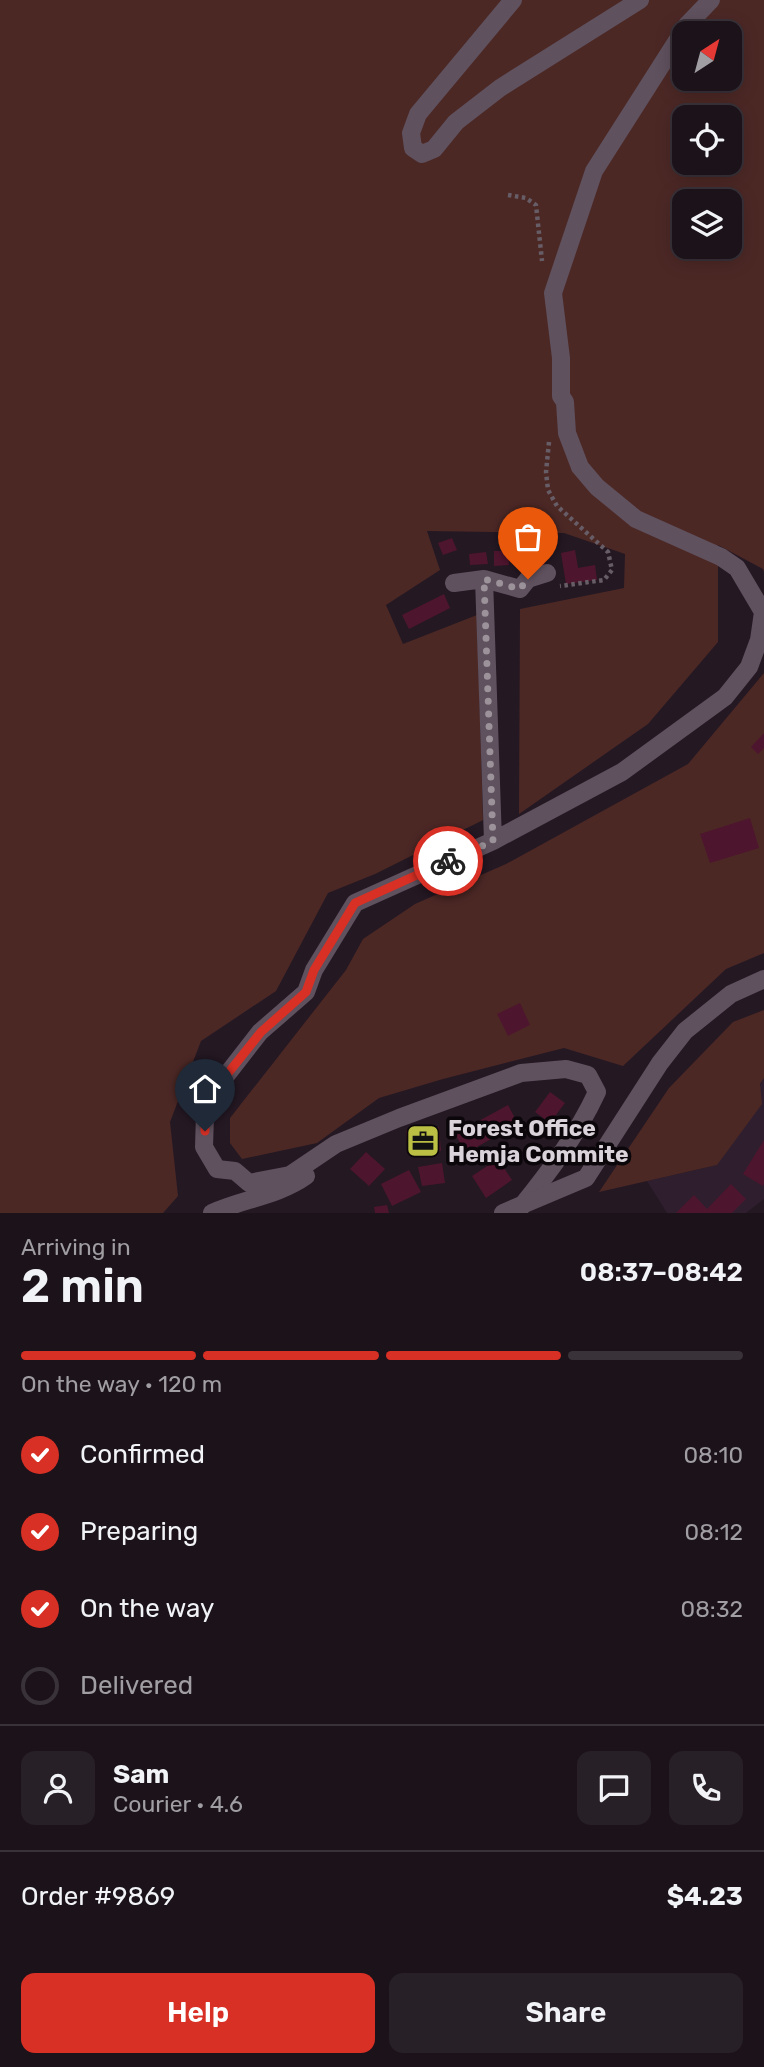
<!DOCTYPE html>
<html lang="en">
<head>
<meta charset="utf-8">
<style>
	:root { --surface:#1b121a; --page:#282027; --text:#f1f3f6; --muted:#a09ea2; --line:#393239; --accent:#d93025 }
	body { margin:0; font-family:Rubik,sans-serif; background:var(--page); color:var(--text); height:100vh; display:flex; flex-direction:column; font-size:26px; white-space:nowrap }
	* { box-sizing:border-box; margin:0 }
	p { font-size:23px; color:var(--muted) }
	.icon { flex:none; width:38px; height:38px; fill:none; stroke:currentColor; stroke-width:2; stroke-linecap:round; stroke-linejoin:round }
	.map { position:relative; height:1213px; overflow:hidden }
	.sheet { display:flex; flex-direction:column; background:var(--surface); flex:1 }
	.sheet>* { flex:none }
	.needle { width:46px; rotate:36deg }
	.buttons { position:absolute; left:672px; top:21px; display:grid; gap:14px }
	.buttons a { display:grid; place-items:center; width:70px; height:70px; border-radius:14px; background:var(--surface); box-shadow:0 4px 18px #0003,0 0 0 2px var(--line); font-size:35px }
	.pin { position:absolute; display:grid; place-items:center; width:60px; height:60px; color:#fff; margin:-72px -30px; border-radius:50% 50% 50% 0; rotate:-45deg; box-shadow:0 0 7px #0007 }
	.pin .icon { rotate:45deg }
	.courier { position:absolute; display:grid; place-items:center; width:70px; height:70px; margin:-35px; border:5px solid #d93025; border-radius:50%; background:#fff; color:#222; box-shadow:0 2px 9px #0007 }
	.head em { font-style:normal; font-weight:600 }
	.head div { display:flex; flex-direction:column-reverse }
	.head { display:flex; align-items:center; justify-content:space-between; height:119px; padding:0 21px }
	h1 { font-size:46px; font-weight:600; line-height:52px }
	.bar { display:grid; grid-template-columns:repeat(4,1fr); gap:10px 7px; align-content:center; height:84px; padding:0 21px }
	.bar i { height:9px; border-radius:5px; background:var(--line) }
	.bar .active { background:var(--accent) }
	.bar p { grid-column:span 4 }
	.line { display:flex; align-items:center; gap:18px; padding:0 21px; border-top:2px solid var(--line) }
	.line div { flex:1 }
	.round { display:grid; place-items:center; flex:none; width:74px; height:74px; border-radius:14px; background:var(--page) }
	ol { padding:0 21px; list-style:none }
	li { display:flex; align-items:center; gap:21px; height:77px }
	li p { margin-inline-start:auto }
	li .icon { padding:7px; border-radius:50%; background:var(--accent); color:#fff; stroke-width:4 }
	li:last-child { color:var(--muted) }
	li i { width:38px; height:38px; border:4px solid var(--line); border-radius:50% }
	.button { display:flex; gap:14px; margin-top:auto; padding:14px 21px }
	.button a { flex:1; height:80px; border-radius:14px; background:var(--accent); color:#fff; font-size:28px; font-weight:600; line-height:80px; text-align:center }
	.button a+a { background:var(--page); color:var(--text) }
	.map>svg:first-child { display:block }
</style>
</head>
<body>
<div class="map">
<svg width="764" height="1213" viewBox="0 0 764 1213">
	<rect width="100%" height="100%" fill="#241823"/>
	<path fill="#2f1f2e" d="M764 1078V1199L746 1213H667L647 1181 717 1165Z"/>
	<path fill="#4c2825" fill-rule="evenodd" d="M0 0H764V572L763 569 718 545V642L648 724 519 814 520 609 624 588 625 554 564 533 427 531 440 570 386 605 403 644 477 615 483 820 375 874 328 893 276 991 201 1041 170 1122 178 1196 163 1213H0ZM684 33H730V79H684ZM684 117H730V163H684ZM684 201H730V247H684Z
		M764 673V953L726 969 623 1066 564 1048 443 1079 379 1098 317 1143 242 1159 230 1143V1118L346 970 363 939 415 904 506 864 688 764Z
		M764 1010V1078L760 1084 762 1104 717 1165 599 1192 669 1088 733 1022Z"/>
	<path fill="#4e152e" d="M452 538 457 550 443 555 438 543Z
		M542 548 545 565 531 567 528 550Z
		M575 550 578 568 595 565 597 580 566 584 561 553Z
		M494 551H508L509 565 494 566Z
		M486 552 488 564 470 565 469 554Z
		M444 594 450 608 409 629 402 615Z
		M764 733V748L758 754 751 747Z
		M750 818 759 848 710 863 700 834Z
		M520 1003 530 1025 508 1036 497 1014Z
		M550 1092 565 1103 550 1123 535 1112Z
		M508 1105 518 1124 466 1153 455 1134Z
		M439 1127 441 1151 408 1155 406 1131Z
		M764 1140V1183L763 1186 743 1174Z
		M366 1152 385 1169 369 1186 350 1169Z
		M498 1159 512 1180 486 1198 472 1176Z
		M442 1163 445 1183 422 1186 418 1167Z
		M409 1170 421 1192 392 1206 381 1184Z
		M731 1184 746 1199 732 1213H676L694 1195 707 1209Z
		M387 1205 389 1213H375L374 1207Z"/>
	<g fill="none" stroke-linecap="round" stroke-linejoin="round">
		<path stroke="#675d66" stroke-width="4.5" stroke-dasharray="3.5 3.5" stroke-linecap="butt" d="M508 195 526 198 536 205 542 261
			M549 442 546 472 548 490 557 506 608 552 612 570 604 580 560 586"/>
		<path stroke="#5f515e" stroke-width="18" d="M513 0 418 114 411 133 413 148 422 154 434 149 456 122 500 88 640 0
			M484 579 520 589 528 579 547 573
			M454 583 484 579 493 841
			M521 1207C550 1171 577 1135 597 1092L588 1075 566 1069 521 1073 399 1118 336 1144 290 1175 249 1183 235 1171 217 1169 204 1147 205 1115 225 1077 260 1032 306 992 314 970 355 903 493 841 622 772 725 697 749 667 759 640 763 612 737 568 721 557 636 519 597 487 580 467 567 433 565 402 561 396V358L553 293 594 171 687 25 711 0
			M212 1213C243 1199 278 1196 306 1176"/>
		<path stroke="#5f515e" stroke-width="18" d="M503 1213 586 1178 660 1063 685 1031 731 994 764 979"/>
	</g>
	<g fill="none" stroke-linecap="round" stroke-linejoin="round">
		<path stroke="#9b929a" stroke-width="7" stroke-dasharray="0 12.6" d="M448 861 493 841 484 579 520 589 528 579"/>
		<path stroke="#d93025" stroke-width="9" d="M205 1131V1115L225 1077 261 1032 306 992 314 970 355 903 448 861"/>
	</g>
	<defs>
		<symbol id="office-square" viewBox="-11 -11 22 22"><rect x="-9" y="-9" width="18" height="18" rx="4" fill="#bbc044" stroke="#0a0609"/><path d="M-6-3h4V-5.5h4V-3h4V5H-6ZM-1-4.5V-3h2v-1.5ZM-6 0V1H6V0Z" fill="#111"/></symbol>
	</defs>
	<g fill-rule="evenodd">
		<use href="#office-square" x="404" y="1122" width="38" height="38"/>
	</g>
	<g text-anchor="middle" dominant-baseline="central" stroke-width="7" stroke-linejoin="round" paint-order="stroke">
		<g font-size="23" font-weight="bold" fill="#dbd3da" stroke="#0a0609" text-anchor="start">
			<text x="448" y="1128">Forest Office<tspan x="448" dy="26">Hemja Commite</tspan></text>
		</g>
	</g>
</svg>
<div class="buttons">
<a><svg class="needle" viewBox="-14 -14 28 28"><path d="M0-13l5 13h-10z" fill="#e53935"/><path d="M0 13l5-13h-10z" fill="#a09ea2"/></svg></a>
<a><svg class="icon" aria-label="locate" viewBox="0 0 24 24"><circle cx="12" cy="12" r="6"/><path d="M12 2v4M12 18v4M2 12h4M18 12h4"/></svg></a>
<a><svg class="icon" aria-label="layers" viewBox="0 0 24 24"><path d="M12 4l9 5-9 5-9-5zM3 14l9 5 9-5"/></svg></a>
</div>
<div class="pin" style="left:528px;top:579px;background:#ea580c"><svg class="icon" aria-label="bag" viewBox="0 0 24 24"><path d="M5 8h14l-1 12H6zM9 8a3 3 0 0 1 6 0"/></svg></div>
<div class="pin" style="left:205px;top:1131px;background:#1f2937"><svg class="icon" aria-label="home" viewBox="0 0 24 24"><path d="M3 11l9-7 9 7M6 9v11h12V9"/></svg></div>
<div class="courier" style="left:448px;top:861px"><svg class="icon" aria-label="bike" viewBox="0 0 24 24"><circle cx="6" cy="16" r="4"/><circle cx="18" cy="16" r="4"/><path d="M6 16l4-8h5l3 8M10 8l3 8H6M13 5h3"/></svg></div>
</div>
<section class="sheet">
<div class="head"><div><h1>2 min</h1><p>Arriving in</p></div><em>08:37–08:42</em></div>
<div class="bar"><i class="active"></i><i class="active"></i><i class="active"></i><i></i><p>On the way · 120 m</p></div>
<ol>
<li><svg class="icon" aria-label="check" viewBox="0 0 24 24"><path d="M5 12l5 5 9-10"/></svg>Confirmed<p>08:10</p></li>
<li><svg class="icon" aria-label="check" viewBox="0 0 24 24"><path d="M5 12l5 5 9-10"/></svg>Preparing<p>08:12</p></li>
<li><svg class="icon" aria-label="check" viewBox="0 0 24 24"><path d="M5 12l5 5 9-10"/></svg>On the way<p>08:32</p></li>
<li><i></i>Delivered</li>
</ol>
<div class="line" style="height:126px"><a class="round"><svg class="icon" aria-label="person" viewBox="0 0 24 24"><circle cx="12" cy="8" r="4"/><path d="M4 21q1-7 8-7t8 7"/></svg></a><div><b>Sam</b><p>Courier · 4.6</p></div><a class="round"><svg class="icon" aria-label="chat" viewBox="0 0 24 24"><path d="M4 5h16v11H9l-5 4z"/></svg></a><a class="round"><svg class="icon" aria-label="phone" viewBox="0 0 24 24"><path d="M5 4h4l2 5-3 2q2 4 5 5l2-3 5 2v4C11 20 4 13 5 4z"/></svg></a></div>
<div class="line" style="height:91px"><div>Order #9869</div><b>$4.23</b></div>
<div class="button"><a>Help</a><a>Share</a></div>
</section>
</body>
</html>
